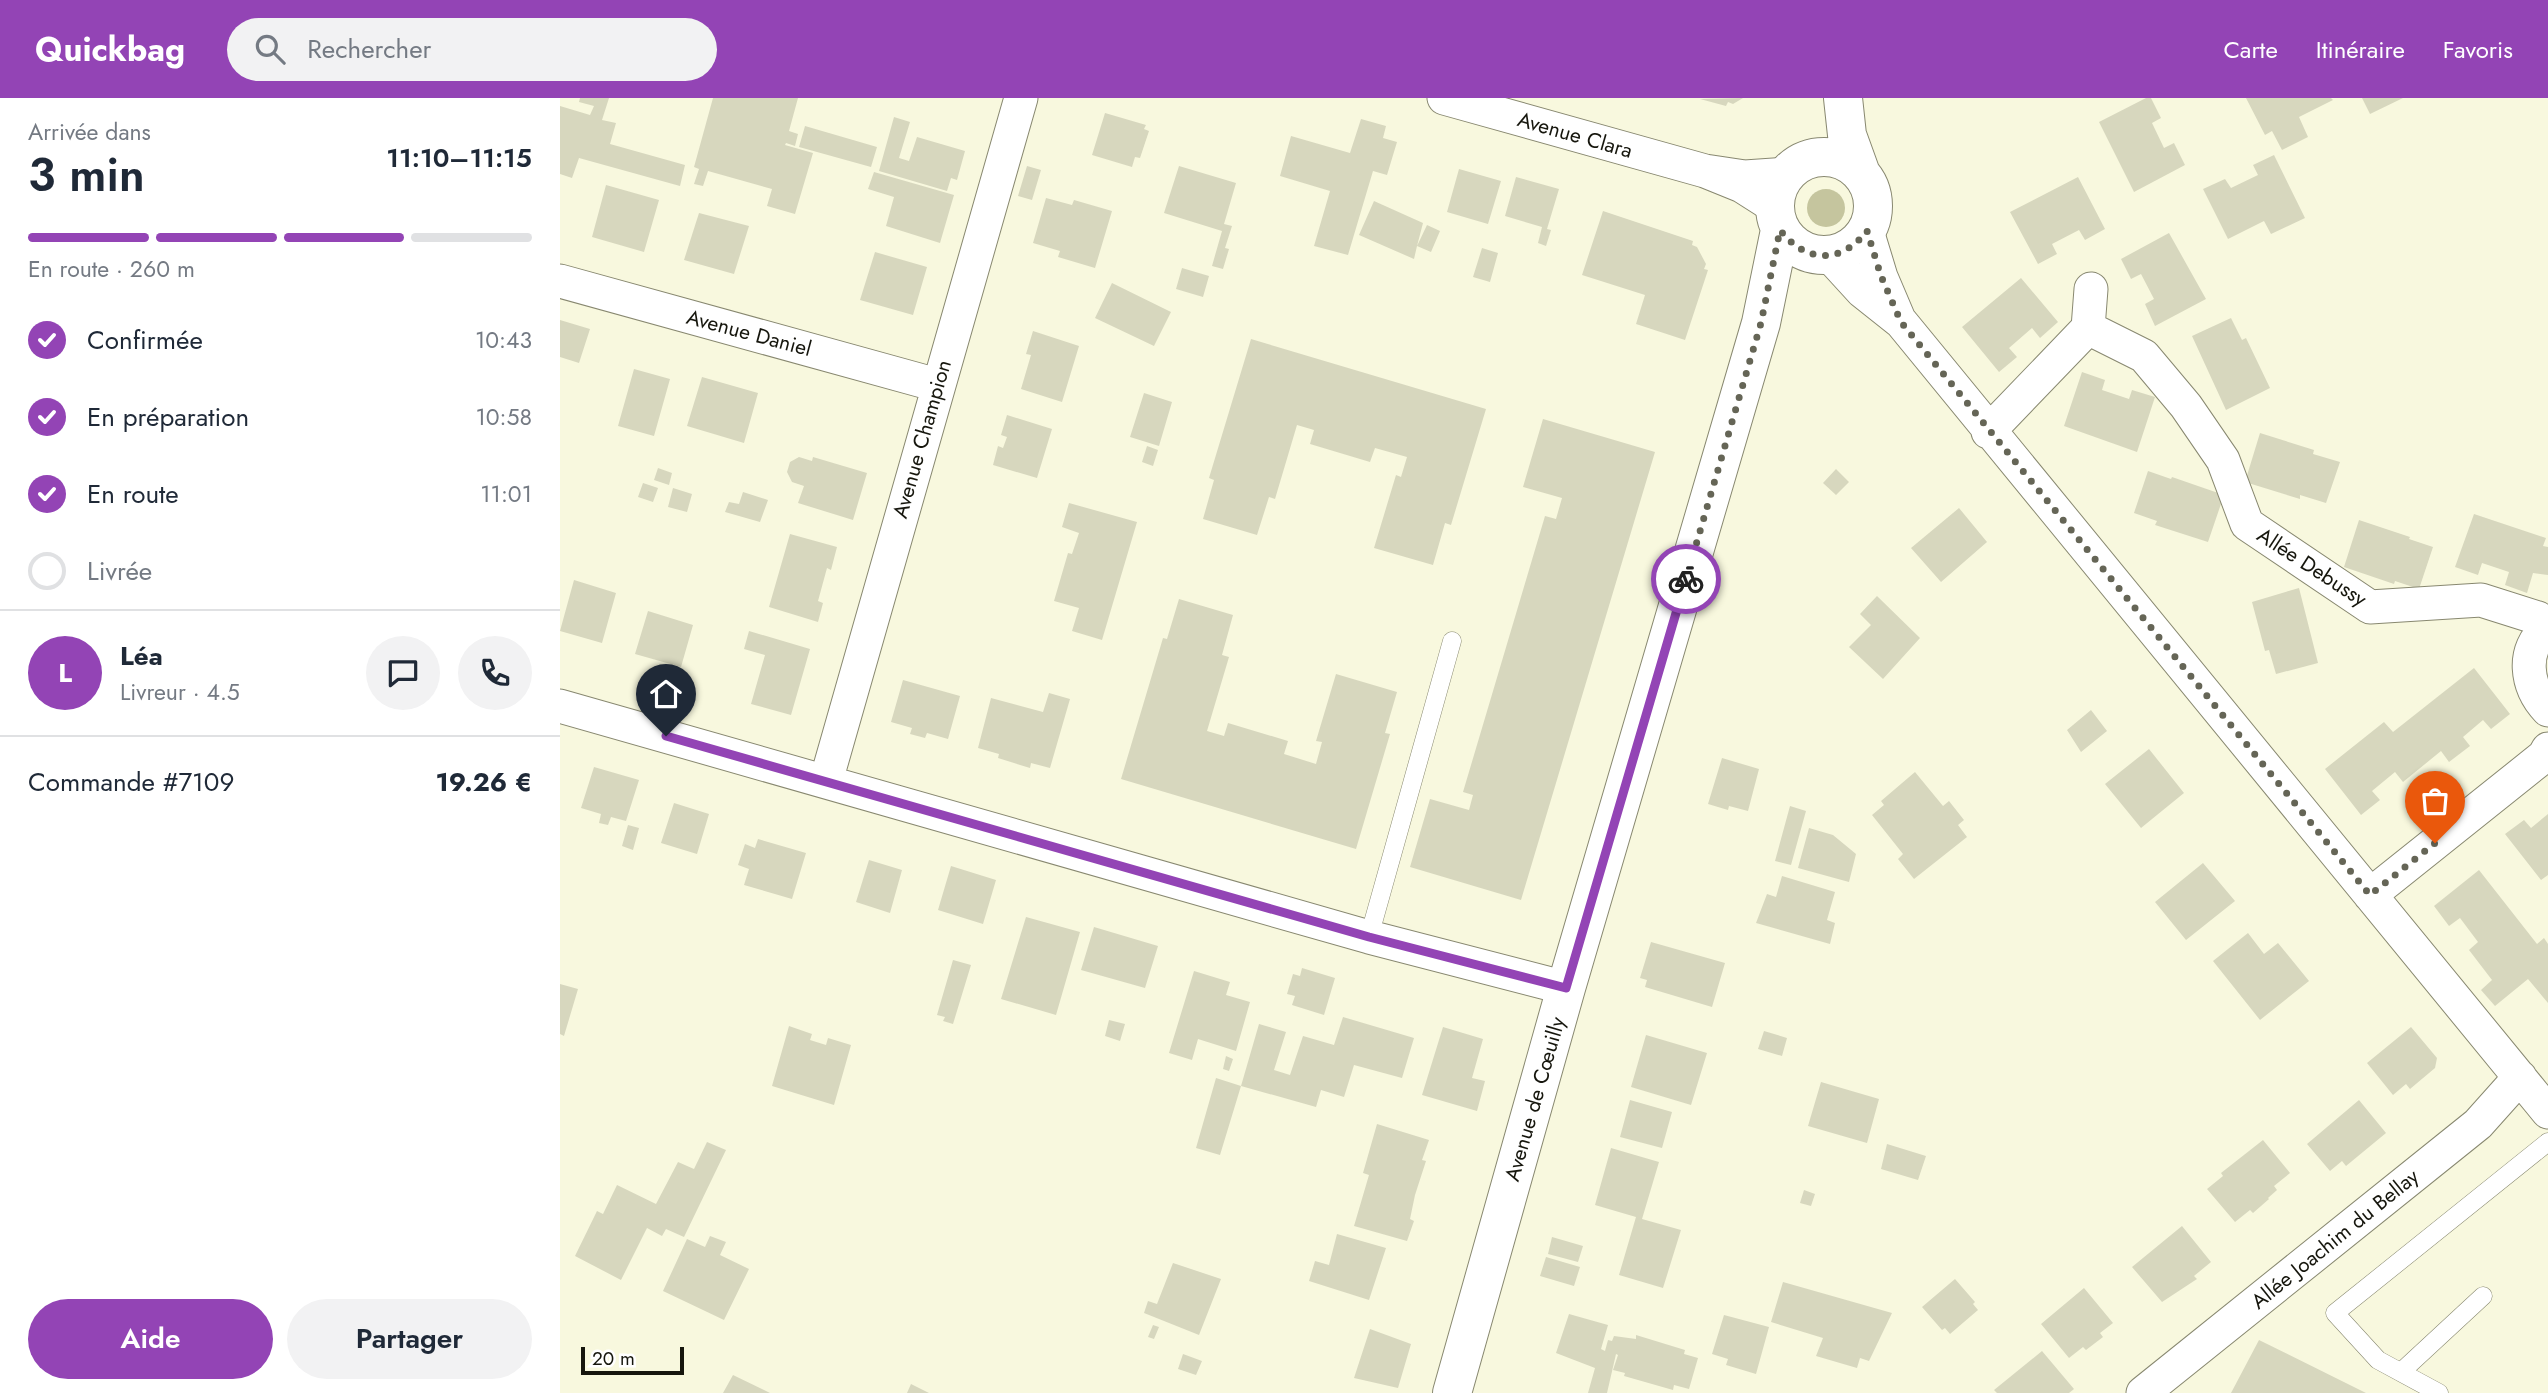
<!DOCTYPE html>
<html lang="fr">
<head>
<meta charset="utf-8">
<style>
	:root { --surface:#fff; --page:#f2f2f3; --text:#1f2937; --muted:#747a83; --line:#e0e1e3; --accent:#9344b5 }
	body { margin:0; font-family:Jost,sans-serif; background:var(--page); color:var(--text); height:100vh; display:flex; flex-direction:column; font-size:26px; white-space:nowrap }
	* { box-sizing:border-box; margin:0 }
	p { font-size:23px; color:var(--muted) }
	.icon { flex:none; width:38px; height:38px; fill:none; stroke:currentColor; stroke-width:2; stroke-linecap:round; stroke-linejoin:round }
	.map { position:relative; flex:1; overflow:hidden }
	.details { display:flex; flex-direction:column; background:var(--surface); width:560px }
	.details>* { flex:none }
	.scale { position:absolute; left:21px; bottom:18px; width:103px; box-sizing:border-box; padding-left:7px; border:4px solid #16160d; border-top:0; font-size:19px; line-height:24px; white-space:nowrap; color:#16160d; -webkit-text-stroke:5px #fff; paint-order:stroke }
	.pin { position:absolute; display:grid; place-items:center; width:60px; height:60px; color:#fff; margin:-72px -30px; border-radius:50% 50% 50% 0; rotate:-45deg; box-shadow:0 0 7px #0007 }
	.pin .icon { rotate:45deg }
	.courier { position:absolute; display:grid; place-items:center; width:70px; height:70px; margin:-35px; border:5px solid #9344b5; border-radius:50%; background:#fff; color:#222; box-shadow:0 2px 9px #0007 }
	.overview em { font-style:normal; font-weight:600 }
	.overview div { display:flex; flex-direction:column-reverse }
	.overview { display:flex; align-items:center; justify-content:space-between; height:119px; padding:0 28px }
	h1 { font-size:46px; font-weight:600; line-height:52px }
	.bar { display:grid; grid-template-columns:repeat(4,1fr); gap:10px 7px; align-content:center; height:84px; padding:0 28px }
	.bar i { height:9px; border-radius:5px; background:var(--line) }
	.bar .active { background:var(--accent) }
	.bar p { grid-column:span 4 }
	.line { display:flex; align-items:center; gap:18px; padding:0 28px; border-top:2px solid var(--line) }
	.line div { flex:1 }
	.round { display:grid; place-items:center; flex:none; width:74px; height:74px; border-radius:37px; background:var(--page) }
	ol { padding:0 28px; list-style:none }
	li { display:flex; align-items:center; gap:21px; height:77px }
	li p { margin-inline-start:auto }
	li .icon { padding:7px; border-radius:50%; background:var(--accent); color:#fff; stroke-width:4 }
	li:last-child { color:var(--muted) }
	li i { width:38px; height:38px; border:4px solid var(--line); border-radius:50% }
	.button { display:flex; gap:14px; margin-top:auto; padding:14px 28px }
	.button a { flex:1; height:80px; border-radius:42px; background:var(--accent); color:#fff; font-size:28px; font-weight:600; line-height:80px; text-align:center }
	.button a+a { background:var(--page); color:var(--text) }
	header { display:flex; align-items:center; gap:42px; box-sizing:border-box; height:98px; padding:0 35px; background:var(--accent); color:#fff }
	header strong { font-size:33px }
	nav { display:flex; gap:38px; margin-inline-start:auto; font-size:24px }
	.search { width:490px; height:63px; background:var(--page); display:flex; align-items:center; gap:18px; box-sizing:border-box; padding:0 24px; border-radius:38px; color:var(--muted); font-size:26px }
	main { display:flex; flex:1; min-height:0 }
	.map>svg:first-child { display:block }
</style>
</head>
<body>
<header>
<strong>Quickbag</strong>
<div class="search"><svg class="icon" aria-label="search" viewBox="0 0 24 24"><circle cx="10" cy="10" r="6"/><path d="M15 15l6 6"/></svg>Rechercher</div>
<nav><a>Carte</a><a>Itinéraire</a><a>Favoris</a></nav>
</header>
<main>
<section class="details">
<div class="overview"><div><h1>3 min</h1><p>Arrivée dans</p></div><em>11:10–11:15</em></div>
<div class="bar"><i class="active"></i><i class="active"></i><i class="active"></i><i></i><p>En route · 260 m</p></div>
<ol>
<li><svg class="icon" aria-label="check" viewBox="0 0 24 24"><path d="M5 12l5 5 9-10"/></svg>Confirmée<p>10:43</p></li>
<li><svg class="icon" aria-label="check" viewBox="0 0 24 24"><path d="M5 12l5 5 9-10"/></svg>En préparation<p>10:58</p></li>
<li><svg class="icon" aria-label="check" viewBox="0 0 24 24"><path d="M5 12l5 5 9-10"/></svg>En route<p>11:01</p></li>
<li><i></i>Livrée</li>
</ol>
<div class="line" style="height:126px"><b class="round" style="background:var(--accent);color:#fff">L</b><div><b>Léa</b><p>Livreur · 4.5</p></div><a class="round"><svg class="icon" aria-label="chat" viewBox="0 0 24 24"><path d="M4 5h16v11H9l-5 4z"/></svg></a><a class="round"><svg class="icon" aria-label="phone" viewBox="0 0 24 24"><path d="M5 4h4l2 5-3 2q2 4 5 5l2-3 5 2v4C11 20 4 13 5 4z"/></svg></a></div>
<div class="line" style="height:91px"><div>Commande #7109</div><b>19.26 €</b></div>
<div class="button"><a>Aide</a><a>Partager</a></div>
</section>
<div class="map">
<svg width="1988" height="1295" viewBox="0 0 1988 1295">
	<rect width="100%" height="100%" fill="#f8f8de"/>
	<path fill="#c5c59e" d="M1247 110a19 19 0 1 1 38 0a19 19 0 1 1-38 0Z"/>
	<path fill="#d7d7be" d="M20 0H49L42 22 56 25 50 46 125 67 120 88 19 60 12 80 0 76V8L30 17 34 8 19 4Z
		M153 0H238L229 33 238 36 235 48 226 45 225 47 253 55 235 116 207 108 212 91 148 73 143 88 134 86 139 71 134 69Z
		M1183 0 1173 6 1168 4 1166 8 1140 1Z
		M1586 0H1591L1601 20 1592 25 1604 50 1614 45 1625 67 1574 94 1539 24Z
		M1686 0H1771L1773 2 1739 19 1748 39 1722 52 1712 33 1705 37Z
		M1802 0H1843L1810 16Z
		M545 15 586 27 584 31 589 33 580 60 575 59 572 69 532 57Z
		M334 19 350 24 339 60 349 63 357 39 405 53 397 82 391 80 387 93 319 73Z
		M801 21 826 28 823 40 837 44 827 77 813 73 788 157 754 148 770 93 720 78 731 38 790 55Z
		M245 28 317 49 311 69 239 49Z
		M1714 57 1745 120 1711 136 1704 123 1668 141 1643 91 1665 81 1671 90 1698 77 1693 67Z
		M467 68 481 72 472 102 458 98Z
		M619 68 676 85 664 126 672 128 665 150 669 151 663 171 652 168 662 133 604 115Z
		M899 71 941 83 928 126 887 114Z
		M314 74 394 97 380 145 326 128 334 99 308 91Z
		M956 79 999 91 987 131 991 132 986 148 978 145 982 129 945 118Z
		M1518 79 1545 131 1525 142 1519 132 1492 146 1497 156 1478 166 1450 114Z
		M46 87 99 102 84 154 32 139Z
		M486 100 512 107 514 102 552 113 535 170 498 159 500 153 473 145Z
		M814 103 863 125 857 148 867 127 880 133 871 154 857 148 854 161 799 137Z
		M1043 113 1133 143 1132 147 1137 149 1146 166 1144 171 1148 172 1125 242 1076 226 1085 197 1022 177Z
		M139 115 189 128 174 176 124 162Z
		M1609 135 1646 201 1595 228 1585 206 1594 201 1581 176 1571 181 1561 161Z
		M922 150 938 155 930 184 913 179Z
		M315 154 367 169 353 217 300 202Z
		M622 170 649 178 643 199 616 191Z
		M1461 180 1498 224 1480 240 1472 230 1449 250 1457 259 1439 274 1402 229Z
		M552 185 611 214 594 248 535 220Z
		M1671 220 1682 242 1686 240 1710 290 1666 312 1632 238Z
		M0 222 30 231 19 265 0 259Z
		M473 233 519 248 502 304 461 291 471 257 466 256Z
		M691 241 926 311 891 427 885 425 873 467 814 450 836 377 841 379 847 359 815 350 810 364 750 346 754 332 737 327 715 401 709 399 697 437 643 421 654 382 649 380Z
		M74 271 110 281 94 338 58 328Z
		M1522 274 1545 282 1542 292 1569 301 1572 292 1595 299 1577 354 1504 328Z
		M142 279 198 295 184 345 127 328Z
		M584 295 612 304 599 348 570 339Z
		M447 317 492 331 477 380 433 367 438 348 443 350 447 339 441 337Z
		M983 321 1095 354 961 802 850 769 870 701 909 712 913 697 903 694 985 418 996 421 1002 400 963 389Z
		M1700 335 1754 352 1753 356 1780 364 1766 405 1740 397V401L1685 384Z
		M587 348 598 352 593 368 582 364Z
		M239 359 252 363 253 359 307 375 293 422 238 405 244 388 232 384 227 374 230 364Z
		M98 370 112 375 109 387 94 382Z
		M1276 371 1289 384 1276 397 1263 385Z
		M1588 373 1611 381 1612 379 1664 397 1648 444 1595 427 1597 423 1574 415Z
		M83 385 98 390 93 404 78 399Z
		M113 390 132 396 127 414 108 409Z
		M183 394 208 402 200 424 165 414 169 404 179 406Z
		M509 405 577 424 542 542 512 533 519 510 494 503 508 455 512 456 519 435 502 429Z
		M1399 410 1427 444 1381 484 1351 450Z
		M1914 416 1986 440 1983 448 1988 449V477L1973 475 1967 495 1945 487 1949 474 1922 465 1918 477 1895 469Z
		M1799 422 1850 439 1849 441 1873 449 1859 491 1835 483 1834 486 1784 469Z
		M230 436 277 449 271 472 267 470 258 503 263 505 258 524 209 509Z
		M14 482 56 495 42 545 0 533Z
		M1739 490 1758 565 1716 576 1709 552 1705 553 1692 504Z
		M1317 498 1360 540 1323 581 1289 549 1311 527 1300 516Z
		M619 501 673 517 662 557 669 559 647 633 664 638 668 625 728 643 724 656 756 666 762 644 756 643 776 576 837 594 825 635 830 636 796 751 561 681 603 540 607 541Z
		M88 513 133 527 121 569 75 556Z
		M189 533 250 551 231 617 191 606 205 557 184 551Z
		M1914 570 1950 616 1931 631 1923 622 1903 639 1910 648 1889 664 1881 653 1843 684 1835 674 1812 693 1820 702 1801 717 1765 671 1824 624 1833 634Z
		M343 582 400 598 388 641 367 635 365 640 350 636 352 630 331 624Z
		M489 595 510 601 490 670 471 665 470 670 438 660 439 656 418 650 431 600 483 614Z
		M1531 612 1547 633 1521 654 1507 632Z
		M1589 651 1624 695 1581 730 1545 686Z
		M1162 660 1199 671 1188 713 1169 708 1168 712 1148 706Z
		M34 669 79 682 66 723 51 719 48 727 39 725 41 716 21 710Z
		M1355 674 1383 708 1389 703 1404 722 1398 727 1407 739 1354 781 1338 761 1343 756 1312 717 1324 707 1321 703Z
		M114 705 149 716 137 756 101 745Z
		M1230 708 1246 713 1231 767 1215 763Z
		M1988 716V777L1981 782 1945 736 1964 722 1971 730Z
		M68 727 79 730 73 752 62 748Z
		M1249 730 1273 737 1296 756 1289 784 1238 770Z
		M198 741 246 755 232 801 184 787 189 771 178 767 185 746 195 750Z
		M309 762 342 772 330 815 296 804Z
		M1643 765 1675 803 1626 842 1595 804Z
		M391 768 436 782 423 826 378 812Z
		M1919 772 1977 846 1984 840 1988 846V905L1968 881 1935 908 1921 892 1932 882 1909 852 1918 844 1900 820 1889 828 1874 808Z
		M1222 778 1275 794 1267 822 1275 825 1270 846 1196 825 1207 796 1216 799Z
		M466 819 520 834 496 917 441 901Z
		M534 829 598 848 585 890 521 872Z
		M1688 835 1704 856 1718 845 1749 883 1700 922 1653 863Z
		M1091 844 1165 865 1152 909 1085 889 1087 882 1080 880Z
		M393 862 411 867 393 926 383 923 385 919 377 917Z
		M742 870 775 880 764 917 732 907 735 898 727 896 733 876 740 878Z
		M634 873 670 884 666 897 690 904 676 953 638 941 632 962 609 955Z
		M0 886 18 891 4 938 0 936Z
		M783 919 854 940 842 980 794 967 784 999 761 992 756 1009 681 988 699 926 726 934 714 972 730 977 743 938 774 947Z
		M549 922 565 926 560 943 545 938Z
		M229 928 252 936 250 942 266 947 268 940 291 947 274 1007 212 988Z
		M883 929 923 941 912 980 925 983 917 1013 862 997Z
		M1851 929 1877 960 1875 970 1850 991 1846 986 1833 997 1807 965Z
		M1204 933 1227 940 1222 958 1198 951Z
		M1086 937 1147 955 1131 1007 1071 989Z
		M666 958 673 961 669 973 663 971Z
		M656 980 681 988 660 1057 636 1050Z
		M1261 984 1319 1001 1307 1045 1248 1028Z
		M1070 1002 1112 1014 1102 1050 1060 1039Z
		M1799 1002 1826 1035 1786 1068 1782 1063 1770 1073 1747 1046Z
		M817 1026 869 1042 862 1062 866 1063 855 1097 850 1121 854 1123 847 1143 794 1128 809 1077 803 1075Z
		M1703 1042 1730 1075 1714 1088 1717 1092 1708 1100 1709 1101 1693 1115 1690 1112 1675 1124 1647 1091 1663 1078 1661 1075Z
		M147 1044 166 1052 124 1139 106 1131 102 1138 87 1130 61 1182 15 1158 37 1113 43 1116 57 1087 96 1106 118 1064 134 1071Z
		M1327 1046 1366 1058 1358 1082 1321 1071Z
		M1051 1050 1099 1064 1082 1121 1121 1132 1103 1190 1059 1177 1076 1119 1035 1107Z
		M1244 1092 1255 1096 1251 1108 1240 1105Z
		M1622 1128 1651 1164 1634 1178 1637 1181 1602 1204 1572 1169Z
		M777 1136 826 1150 809 1202 749 1183 755 1163 769 1167Z
		M150 1138 166 1144 160 1157 189 1171 164 1222 103 1193 127 1141 145 1149Z
		M992 1139 1023 1148 1018 1164 988 1156Z
		M986 1159 1020 1169 1014 1188 980 1178Z
		M613 1165 661 1181 639 1237 584 1215 588 1203 597 1206Z
		M1395 1181 1415 1204 1413 1206 1418 1212 1390 1236 1385 1230 1382 1232 1362 1209Z
		M1223 1184 1332 1215 1309 1263 1300 1260 1297 1270 1256 1258 1263 1240 1211 1224Z
		M1524 1190 1553 1225 1540 1235 1543 1239 1526 1252 1523 1249 1509 1260 1481 1226Z
		M1009 1216 1048 1227 1041 1251 1045 1253 1048 1242 1052 1243 1054 1238 1076 1241V1237L1125 1252 1124 1256 1138 1260 1129 1291 1114 1287 1113 1292 1064 1278 1065 1275 1053 1272 1058 1257 1056 1256 1047 1295H1028L1035 1270 996 1255Z
		M1164 1217 1209 1229 1196 1276 1166 1267 1168 1261 1152 1256Z
		M593 1227 599 1229 594 1241 588 1239Z
		M810 1231 851 1246 838 1290 794 1280Z
		M1699 1242 1806 1295H1671Z
		M1482 1253 1514 1291 1509 1295H1437L1434 1292Z
		M623 1256 642 1263 636 1277 618 1271Z
		M173 1277 210 1295H163Z
		M351 1286 369 1295H347Z"/>
	<g fill="none" stroke-linecap="round" stroke-linejoin="round">
		<defs>
			<path id="service" d="M809 839 892 543
				M1841 1274 1923 1198
				M1879 1295 1818 1262 1775 1215 1988 1044"/>
			<path id="minor" d="M884 0 1145 73
				M1215 109 1182 88 1145 73 1185 79 1227 76
				M1307 133 1321 179 1338 219
				M1270 158 1302 193 1341 224 1988 1014
				M0 183 377 287
				M1528 230 1531 191
				M1428 334 1528 230 1584 258 1626 308 1663 362 1687 426 1810 509 1921 502 1978 520 1988 530C1960 551 1966 589 1988 612
				M0 608 809 839 1006 890
				M266 683 461 0
				M1810 797 1984 658 1988 651
				M1583 1295 1918 1026 1960 979"/>
			<path id="tertiary" d="M1283 0 1287 37 1300 73
				M1215 108a49 49 0 1 1 98 0a49 49 0 1 1-98 0Z
				M892 1295 1006 890 1201 225 1220 132"/>
		</defs>
		<use href="#service" stroke="#888870" stroke-width="19"/>
		<use href="#minor" stroke="#888870" stroke-width="35"/>
		<use href="#tertiary" stroke="#888870" stroke-width="40"/>
		<use href="#service" stroke="#fff" stroke-width="18"/>
		<use href="#minor" stroke="#fff" stroke-width="33"/>
		<use href="#tertiary" stroke="#fff" stroke-width="38"/>
	</g>
	<g fill="none" stroke-linecap="round" stroke-linejoin="round">
		<path stroke="#656556" stroke-width="7" stroke-dasharray="0 12.6" d="M1126 481 1201 225 1220 132C1246 165 1280 167 1307 133L1321 178 1341 224 1810 797 1875 745"/>
		<path stroke="#9344b5" stroke-width="9" d="M106 638 809 839 1006 890 1126 481"/>
	</g>
	<g text-anchor="middle" dominant-baseline="central" stroke-width="7" stroke-linejoin="round" paint-order="stroke">
		<g font-size="21" fill="#16160d" stroke="#fff">
			<text transform="translate(1015 37) rotate(16)">Avenue Clara</text>
			<text transform="translate(189 235) rotate(15)">Avenue Daniel</text>
			<text transform="translate(362 341) rotate(-74)">Avenue Champion</text>
			<text transform="translate(1752 469) rotate(33)">Allée Debussy</text>
			<text transform="translate(975 1001) rotate(-74)">Avenue de Cœuilly</text>
			<text transform="translate(1775 1141) rotate(-39)">Allée Joachim du Bellay</text>
		</g>
	</g>
</svg>
<div class="scale">20 m</div>
<div class="pin" style="left:1875px;top:745px;background:#ea580c"><svg class="icon" aria-label="bag" viewBox="0 0 24 24"><path d="M5 8h14l-1 12H6zM9 8a3 3 0 0 1 6 0"/></svg></div>
<div class="pin" style="left:106px;top:638px;background:#1f2937"><svg class="icon" aria-label="home" viewBox="0 0 24 24"><path d="M3 11l9-7 9 7M6 9v11h12V9"/></svg></div>
<div class="courier" style="left:1126px;top:481px"><svg class="icon" aria-label="bike" viewBox="0 0 24 24"><circle cx="6" cy="16" r="4"/><circle cx="18" cy="16" r="4"/><path d="M6 16l4-8h5l3 8M10 8l3 8H6M13 5h3"/></svg></div>
</div>
</main>
</body>
</html>
